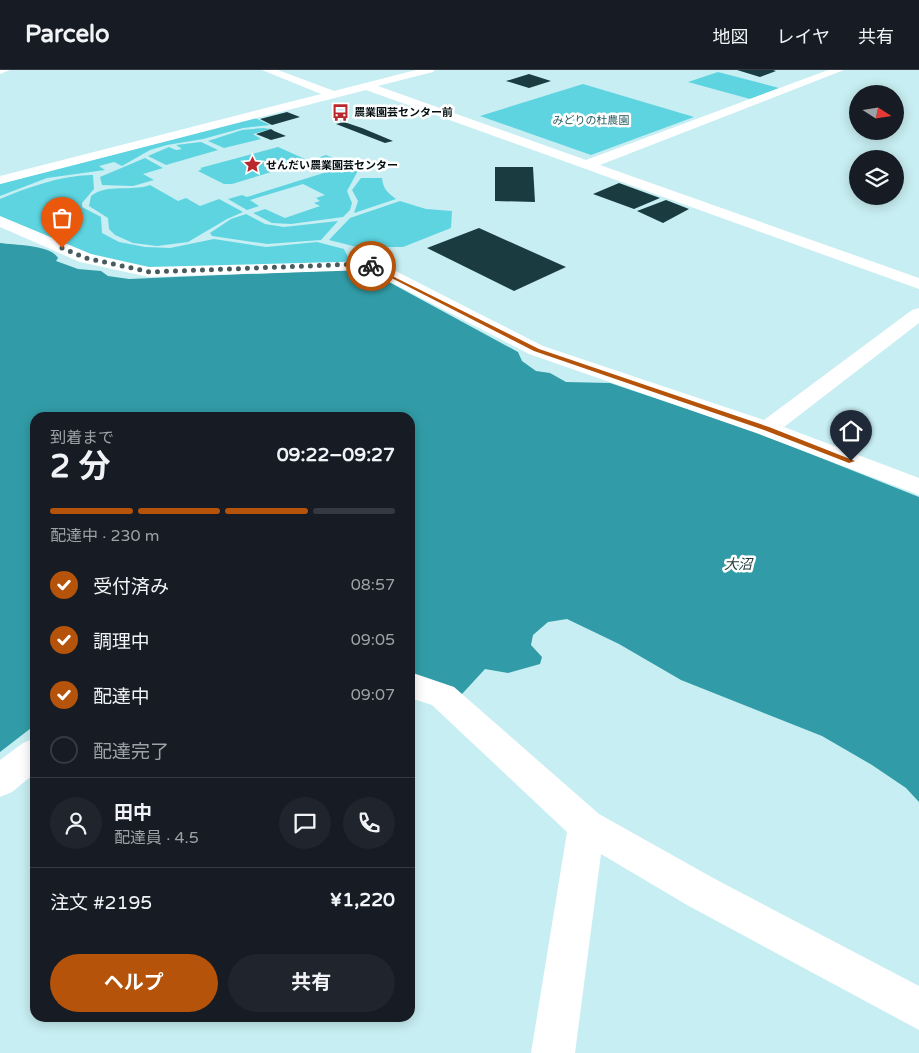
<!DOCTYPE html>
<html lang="ja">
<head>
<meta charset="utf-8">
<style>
	:root { --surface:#171b24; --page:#20242c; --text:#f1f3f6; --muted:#9ea1a6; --line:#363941; --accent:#b45309 }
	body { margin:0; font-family:"Varela Round","Noto Sans JP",sans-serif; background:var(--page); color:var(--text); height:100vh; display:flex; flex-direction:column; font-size:19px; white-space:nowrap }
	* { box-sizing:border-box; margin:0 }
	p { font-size:16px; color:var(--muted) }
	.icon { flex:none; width:28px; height:28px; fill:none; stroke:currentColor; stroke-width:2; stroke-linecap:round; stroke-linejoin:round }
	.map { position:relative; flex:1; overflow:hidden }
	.drawer { position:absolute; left:30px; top:342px; width:385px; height:610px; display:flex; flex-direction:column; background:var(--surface); border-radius:15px; box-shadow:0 2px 12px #0003 }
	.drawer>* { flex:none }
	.needle { width:32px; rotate:102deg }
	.fabs { position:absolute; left:849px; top:15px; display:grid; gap:10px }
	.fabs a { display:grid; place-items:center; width:55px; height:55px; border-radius:50%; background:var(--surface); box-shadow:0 2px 12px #0003; font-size:25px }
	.pin { position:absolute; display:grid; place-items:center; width:42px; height:42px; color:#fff; margin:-51px -21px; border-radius:50% 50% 50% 0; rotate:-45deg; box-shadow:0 0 5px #0007 }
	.pin .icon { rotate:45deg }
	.courier { position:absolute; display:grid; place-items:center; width:50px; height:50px; margin:-25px; border:4px solid #b45309; border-radius:50%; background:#fff; color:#222; box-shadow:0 1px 6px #0007 }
	.overview em { font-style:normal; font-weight:700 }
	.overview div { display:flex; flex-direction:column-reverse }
	.overview { display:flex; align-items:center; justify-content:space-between; height:85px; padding:0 20px }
	h1 { font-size:32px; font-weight:700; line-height:38px }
	.bar { display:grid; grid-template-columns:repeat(4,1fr); gap:8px 5px; align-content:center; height:60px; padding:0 20px }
	.bar i { height:6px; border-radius:4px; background:var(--line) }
	.bar .selected { background:var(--accent) }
	.bar p { grid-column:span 4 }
	.line { display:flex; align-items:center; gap:12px; padding:0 20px; border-top:1px solid var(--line) }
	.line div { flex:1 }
	.round { display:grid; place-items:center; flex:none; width:52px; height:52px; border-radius:26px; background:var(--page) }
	ol { padding:0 20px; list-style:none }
	li { display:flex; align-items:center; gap:15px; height:55px }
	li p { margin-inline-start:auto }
	li .icon { padding:5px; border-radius:50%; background:var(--accent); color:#fff; stroke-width:4 }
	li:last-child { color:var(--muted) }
	li i { width:28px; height:28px; border:2px solid var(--line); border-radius:50% }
	.primary-button { display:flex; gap:10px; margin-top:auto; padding:10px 20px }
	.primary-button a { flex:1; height:58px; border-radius:30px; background:var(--accent); color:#fff; font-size:20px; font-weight:700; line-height:58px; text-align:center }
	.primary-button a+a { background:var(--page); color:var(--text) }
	header { display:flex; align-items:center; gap:30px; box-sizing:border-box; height:70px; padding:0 25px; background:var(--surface); border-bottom:1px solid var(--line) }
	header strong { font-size:24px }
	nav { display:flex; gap:28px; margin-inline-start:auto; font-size:18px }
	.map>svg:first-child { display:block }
</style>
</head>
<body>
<header>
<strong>Parcelo</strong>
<nav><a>地図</a><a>レイヤ</a><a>共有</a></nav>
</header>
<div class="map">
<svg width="919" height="983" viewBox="0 0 919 983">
	<rect width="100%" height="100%" fill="#c7eef2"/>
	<path fill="#5ed4e1" d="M718 2 779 18 750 29 688 12Z
		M583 14 694 47 591 85 480 46Z
		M255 48 270 55 243 58 203 69 167 75 150 80 122 96 114 92 99 96 105 100 47 108 0 126V114Z
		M263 58 271 59 253 64 261 69 224 78 208 71 242 60Z
		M201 72 218 80 166 95 148 86 169 77 176 80 182 79 176 75Z
		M278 77 305 89 302 90 304 92 232 114H224L198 101 202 99 200 98Z
		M326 85 352 96 360 97 347 121 352 133 350 140 343 147 291 154 272 153 253 143 265 139 285 148 320 136 314 133 320 131 316 128 325 125 303 114 250 130 259 136 247 140 228 129 242 125 247 127 330 101 313 93 319 91 315 89Z
		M145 88 163 98 143 104 154 110 133 116 102 115 100 107Z
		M91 105H93L94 119 82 133V137L101 147 102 163 119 172 145 177 170 178 214 169 266 177 317 172 344 179 350 191 344 193 159 200 89 187 0 147V129C29 117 59 106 91 105Z
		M361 108H382C383 119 388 123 396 129L354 143 358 131 352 120Z
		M150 115 178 131 186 128 200 136 219 129 243 142 227 149 188 172 157 176 133 173 115 165 109 159 108 148 89 136 91 126C108 113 131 122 150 115Z
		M400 131 426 139 452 141 451 158 403 177H357L329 170 350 148Z
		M246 144 265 154 284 157 338 151 321 170 267 174 219 167 212 166 210 163 231 149Z"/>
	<path fill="#319ca7" d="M0 173C15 175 51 175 58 188L56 191 78 199 101 201 108 206 129 209 365 199 518 282 522 291 536 301 550 303 566 312 610 313 753 361 919 427V732L906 718 872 695 822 666 681 610 619 574 567 549 548 552 533 565 531 575 542 587 540 594 508 603 485 599 462 624 410 607V348H35V655L0 682Z"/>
	<path fill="#1a3c40" d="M737 0H773L776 1 760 7Z
		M529 4 551 11 529 18 506 11Z
		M287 42 300 47 272 55 260 49Z
		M344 52 362 58 393 71 385 73 336 54Z
		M271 59 274 61 286 66 271 70 256 64Z
		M495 97H533L535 132 495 131Z
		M619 113 660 128 634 139 593 124Z
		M666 130 689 139 663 153 637 141Z
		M479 158 566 197 514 221 427 178Z"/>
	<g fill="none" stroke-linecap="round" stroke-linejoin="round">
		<path fill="#fff" fill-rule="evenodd" d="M0 0H10L0 4Z
			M262 0H278L334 21 416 0H435L433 2 378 16 586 90 828 0H844L600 95 919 208V219L366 20 0 114V106L321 24Z
			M0 146 91 184 149 197 376 191 543 276 764 350 912 240 919 238V253L784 357 919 408V425L759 364 529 284 367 200 149 207 80 192 0 157Z
			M410 602 454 617 599 744 715 809 919 916V960L687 835 601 784 575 983H531L567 762 432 635 410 628Z
			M35 668V703L12 722 0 727V690L23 673Z"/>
	</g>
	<path fill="#b45309" d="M370 195 539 279 769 357 855 391 849 393 764 360 534 281 370 197Z"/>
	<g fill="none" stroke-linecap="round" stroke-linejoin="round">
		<path stroke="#485c5f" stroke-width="5" stroke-dasharray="0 9" d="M62 178 86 188 150 202 360 194 371 196"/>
	</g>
	<defs>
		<symbol id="bus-bare" viewBox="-9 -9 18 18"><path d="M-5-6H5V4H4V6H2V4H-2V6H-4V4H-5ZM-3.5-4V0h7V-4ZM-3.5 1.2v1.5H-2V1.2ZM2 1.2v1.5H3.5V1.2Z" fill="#b8282d" stroke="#fff" stroke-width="2.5" paint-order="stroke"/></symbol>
		<symbol id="sight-bare" viewBox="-9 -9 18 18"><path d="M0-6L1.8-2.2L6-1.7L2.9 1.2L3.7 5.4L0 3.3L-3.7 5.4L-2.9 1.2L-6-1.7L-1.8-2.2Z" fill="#b8282d" stroke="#fff" stroke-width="2.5" paint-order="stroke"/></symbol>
	</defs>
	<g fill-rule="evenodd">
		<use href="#bus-bare" x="328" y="30" width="25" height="25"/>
		<use href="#sight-bare" x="240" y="82" width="25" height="25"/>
	</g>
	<g text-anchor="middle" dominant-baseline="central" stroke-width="5" stroke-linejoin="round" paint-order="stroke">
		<g font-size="11" font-weight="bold" fill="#030e10" stroke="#fff" text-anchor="start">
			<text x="354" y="42">農業園芸センター前</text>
			<text x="266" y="95">せんだい農業園芸センター</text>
		</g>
		<g font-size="11" fill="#1f585e" stroke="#fff">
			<text x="591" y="50">みどりの杜農園</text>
		</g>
		<g font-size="14" font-style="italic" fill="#21393b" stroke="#fff">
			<text x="738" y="494">大沼</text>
		</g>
	</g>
</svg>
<div class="fabs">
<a><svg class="needle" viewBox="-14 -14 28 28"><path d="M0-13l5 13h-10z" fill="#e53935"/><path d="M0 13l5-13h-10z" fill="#9ea1a6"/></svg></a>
<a><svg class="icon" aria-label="layers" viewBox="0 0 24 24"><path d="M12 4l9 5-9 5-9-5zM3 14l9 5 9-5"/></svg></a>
</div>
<div class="pin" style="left:62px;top:178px;background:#ea580c"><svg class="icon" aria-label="bag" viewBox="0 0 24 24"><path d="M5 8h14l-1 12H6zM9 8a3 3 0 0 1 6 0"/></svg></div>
<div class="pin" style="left:851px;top:391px;background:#1f2937"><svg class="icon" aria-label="home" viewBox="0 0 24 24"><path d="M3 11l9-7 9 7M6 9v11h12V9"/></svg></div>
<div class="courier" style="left:371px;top:196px"><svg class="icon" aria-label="bike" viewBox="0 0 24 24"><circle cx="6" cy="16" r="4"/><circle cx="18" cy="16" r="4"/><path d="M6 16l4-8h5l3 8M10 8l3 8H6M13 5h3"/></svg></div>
<section class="drawer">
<div class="overview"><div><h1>2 分</h1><p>到着まで</p></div><em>09:22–09:27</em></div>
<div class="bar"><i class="selected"></i><i class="selected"></i><i class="selected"></i><i></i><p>配達中 · 230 m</p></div>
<ol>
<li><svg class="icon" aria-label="check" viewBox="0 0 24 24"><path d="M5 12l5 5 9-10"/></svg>受付済み<p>08:57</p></li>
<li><svg class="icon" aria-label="check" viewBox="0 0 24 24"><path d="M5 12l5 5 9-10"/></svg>調理中<p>09:05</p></li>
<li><svg class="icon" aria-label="check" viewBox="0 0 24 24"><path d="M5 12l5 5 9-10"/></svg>配達中<p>09:07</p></li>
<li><i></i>配達完了</li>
</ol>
<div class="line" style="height:90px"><a class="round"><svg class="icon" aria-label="person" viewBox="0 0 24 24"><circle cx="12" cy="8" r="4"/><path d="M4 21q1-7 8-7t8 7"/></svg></a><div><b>田中</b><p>配達員 · 4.5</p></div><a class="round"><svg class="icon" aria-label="chat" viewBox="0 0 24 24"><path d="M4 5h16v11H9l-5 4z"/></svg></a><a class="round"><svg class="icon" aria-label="phone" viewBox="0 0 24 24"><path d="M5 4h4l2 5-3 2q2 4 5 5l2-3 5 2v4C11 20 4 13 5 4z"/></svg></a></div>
<div class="line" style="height:65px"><div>注文 #2195</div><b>¥1,220</b></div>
<div class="primary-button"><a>ヘルプ</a><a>共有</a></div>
</section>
</div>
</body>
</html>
